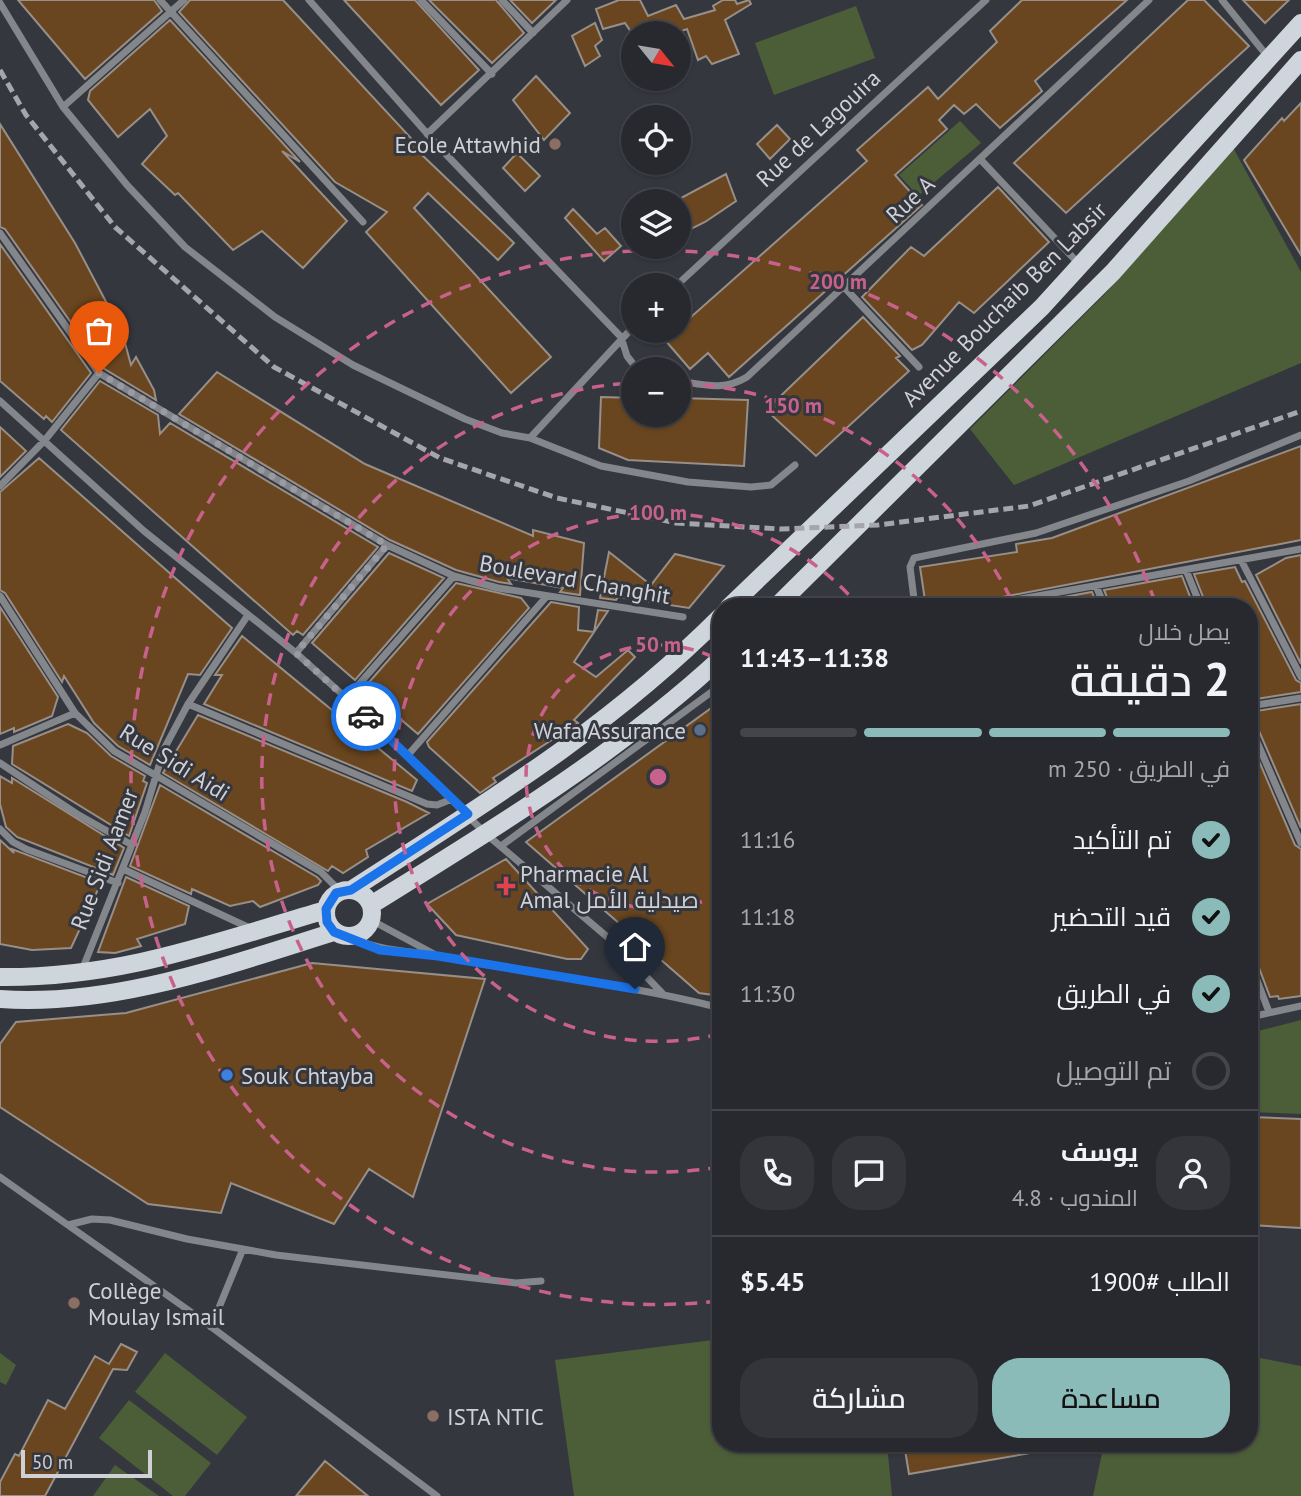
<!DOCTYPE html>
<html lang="ar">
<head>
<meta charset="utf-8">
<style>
	:root { --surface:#28292f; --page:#34353b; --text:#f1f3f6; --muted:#a5a6aa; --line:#44454b; --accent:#8bbbb9 }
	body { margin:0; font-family:"PT Sans",Cairo,sans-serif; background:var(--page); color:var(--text); direction:rtl; height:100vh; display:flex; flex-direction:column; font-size:26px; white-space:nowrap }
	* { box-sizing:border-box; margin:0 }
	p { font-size:23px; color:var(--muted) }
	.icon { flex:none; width:38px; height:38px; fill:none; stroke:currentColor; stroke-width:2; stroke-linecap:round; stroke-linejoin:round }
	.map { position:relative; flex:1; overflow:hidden; direction:ltr }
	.panel { position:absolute; left:712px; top:598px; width:546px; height:854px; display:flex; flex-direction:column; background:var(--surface); border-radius:28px; box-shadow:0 2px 5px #0004,0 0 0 2px var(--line); direction:rtl }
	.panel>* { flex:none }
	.needle { width:46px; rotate:120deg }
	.controls { position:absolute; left:621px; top:21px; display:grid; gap:14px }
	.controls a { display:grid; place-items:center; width:70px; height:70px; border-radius:50%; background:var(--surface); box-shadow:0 2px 5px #0004,0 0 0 2px var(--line); font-size:35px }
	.scale { position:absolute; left:21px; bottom:18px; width:131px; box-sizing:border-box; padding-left:7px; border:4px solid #d0d1d7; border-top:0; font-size:19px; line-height:24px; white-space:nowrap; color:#d0d1d7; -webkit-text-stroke:5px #35373f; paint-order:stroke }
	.pin { position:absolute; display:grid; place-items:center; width:60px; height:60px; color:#fff; margin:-72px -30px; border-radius:50% 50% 50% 0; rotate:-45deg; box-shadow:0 0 7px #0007 }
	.pin .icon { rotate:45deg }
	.courier { position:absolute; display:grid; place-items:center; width:70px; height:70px; margin:-35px; border:5px solid #1a73e8; border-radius:50%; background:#fff; color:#222; box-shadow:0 2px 9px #0007 }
	.headline em { font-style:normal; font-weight:600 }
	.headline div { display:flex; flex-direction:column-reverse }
	.headline { display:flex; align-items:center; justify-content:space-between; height:119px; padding:0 28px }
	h1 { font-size:46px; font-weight:600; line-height:52px }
	.bar { display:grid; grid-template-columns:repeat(4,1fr); gap:10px 7px; align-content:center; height:84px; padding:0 28px }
	.bar i { height:9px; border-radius:5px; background:var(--line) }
	.bar .current { background:var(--accent) }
	.bar p { grid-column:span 4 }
	.line { display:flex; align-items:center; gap:18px; padding:0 28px; border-top:2px solid var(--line) }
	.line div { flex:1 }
	.round { display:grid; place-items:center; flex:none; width:74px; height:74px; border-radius:28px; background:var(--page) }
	ol { padding:0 28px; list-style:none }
	li { display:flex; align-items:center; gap:21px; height:77px }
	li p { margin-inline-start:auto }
	li .icon { padding:7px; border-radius:50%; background:var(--accent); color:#111; stroke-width:4 }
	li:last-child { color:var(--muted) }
	li i { width:38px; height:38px; border:4px solid var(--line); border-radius:50% }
	.cta { display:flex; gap:14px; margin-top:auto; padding:14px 28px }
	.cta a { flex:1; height:80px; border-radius:28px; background:var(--accent); color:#111; font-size:28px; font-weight:600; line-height:80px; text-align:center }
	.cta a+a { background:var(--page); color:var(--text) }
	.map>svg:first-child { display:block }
</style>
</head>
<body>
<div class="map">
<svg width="1301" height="1496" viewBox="0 0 1301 1496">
	<rect width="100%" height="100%" fill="#35373f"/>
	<path fill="#4c5e37" d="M856 6 875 58 774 95 755 43Z
		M960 121 981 143 918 196 899 175Z
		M1230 142 1301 272V363L1014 485 970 429 1106 293Z
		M1301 1020V1114L1250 1112V1033Z
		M721 1339V1444H887L892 1496H574L555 1360Z
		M0 1353 16 1365 6 1385 0 1382Z
		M165 1353 247 1417 217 1455 135 1392Z
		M1250 1356 1301 1366V1496H1093L1104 1444H1250Z
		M129 1400 211 1463 185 1496H173L99 1438Z
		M115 1465 159 1496H93Z"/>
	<path fill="#69461f" stroke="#978f88" stroke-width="2" d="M18 0H154L162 11 85 79Z
		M190 0H283L422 150 420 153 514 243 498 260 428 193 414 208 551 357 511 393 366 232 387 212 335 182 179 12Z
		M344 0H415L479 70 441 105Z
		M429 0H496L524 33 492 63Z
		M510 0H556L532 23Z
		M619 0H640L648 16 676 5 684 19 715 10 713 6 723 0H735L737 4 749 0 751 4 725 20 739 54 712 64 706 56 698 60 687 29 676 33 633 35 625 23 603 29 596 9Z
		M1022 0H1127L1035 81 1042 91 1000 128 976 104 964 114 954 105 939 120 947 129 895 175 922 205 729 377 708 353 690 369 665 340 867 161 857 150 928 87 938 99 997 42 990 31Z
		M1188 0H1204L1249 46 1066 213 1014 163Z
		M1243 0H1289L1265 23Z
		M170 20 300 162 282 151 347 221 303 268 262 231 233 250 178 193 175 195 142 164 167 136 150 109 118 137 88 100 90 91Z
		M595 23 602 40 595 46 600 56 585 66 572 36Z
		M536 76 570 113 544 140 513 100Z
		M1301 103V255L1244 160 1282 118 1284 121Z
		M0 124 75 243 122 332 131 365 136 357 154 390 156 400 103 368 5 229 0 227Z
		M777 125 790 139 770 159 757 144Z
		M517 153 540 176 525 191 503 168Z
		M726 174 736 201 705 222 679 235V199Z
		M998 187 1049 242 974 313 959 302 922 345 912 350 862 297 911 247 924 256Z
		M573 209 597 234 605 228 621 246 604 261 565 218Z
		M0 244 91 373 52 422 46 416 44 419 0 381Z
		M863 317 900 356 896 358 909 371 816 456 766 410Z
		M217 372 365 464 533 536V530L584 543 580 595 560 592 563 588 507 578 511 584 499 582 456 570 390 540 179 414Z
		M100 381 158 415 160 434 170 423 378 547 303 635 297 631 293 635 61 430Z
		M601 397 634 398V415H679V398L748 400 744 466 628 460 599 448Z
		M0 427 26 451 0 477Z
		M1301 446V540L971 603 926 607 920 567 1017 552 1016 544 1052 538Z
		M39 458 232 628 200 675 188 674 150 765 118 746 94 723 64 676 62 682 5 593 0 590V492Z
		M609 552 651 585 675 554 724 566 689 608 618 597 616 600 600 598Z
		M389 553 444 578 355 680 312 643Z
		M1301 555V664L1256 575 1286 558Z
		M1235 567 1242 582 1245 581 1296 680 1301 683V692L1250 700V607H1207L1194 574Z
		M1182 576 1194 607H1111L1104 590Z
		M456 583 521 598 529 608 418 734 364 688Z
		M1092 592 1098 607H1009Z
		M551 602 579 607 578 630 594 632 598 610 608 611 574 662 596 677 628 650 635 657 574 720 578 723 493 778 496 782 480 793 429 747 427 742Z
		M0 607 58 697 52 716 14 732V728L0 734Z
		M242 636 417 780 412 791 204 704 222 675H215Z
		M721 701V996L699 993 526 842Z
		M1301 704V828L1256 724 1250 720V712Z
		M198 715 407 802 429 813 366 850 368 857 343 873 332 866 328 871 163 773Z
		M68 724 87 733 111 756 145 776 143 781 147 783 129 836 12 764 13 746Z
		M1250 740 1295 845 1301 849V996L1279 999 1278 996 1270 997 1256 960 1250 956Z
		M0 776 12 783V778L124 848 113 875 109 873 110 862 106 872 17 837 6 827 0 804Z
		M160 785 317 877 321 881 318 885 260 907 253 901 230 906 192 889 191 894 130 866Z
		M0 840 14 853 12 849 101 883 71 948 32 950 0 944Z
		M506 859 588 949 581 959H567L456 935 427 904Z
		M126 877 189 906 185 924 137 939 141 946 115 953 98 952Z
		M312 963 485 979 413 1197 369 1169 334 1224 231 1183 221 1213 148 1204 0 1107V1044L16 1022 126 1013Z
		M1250 1117 1301 1119V1228L1250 1225Z
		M121 1344 137 1352 127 1370 113 1369 45 1496H0V1482L15 1454 19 1456 48 1400 65 1409 95 1356 109 1364Z
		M904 1444H1042V1451L909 1474Z
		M325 1461 368 1496H296Z"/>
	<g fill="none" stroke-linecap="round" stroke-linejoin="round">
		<path stroke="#83868a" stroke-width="7" d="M160 0 363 222
			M309 0 439 147 621 337 627 356 637 369
			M421 0 492 74
			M502 0 533 33
			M1222 0 1268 57
			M0 3 63 107 127 185 185 247 275 317 353 365 465 419 502 433 530 438 601 466 688 482 751 487 771 485 795 465
			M63 107 184 0
			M427 134 567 0
			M981 160 1079 264
			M0 233 99 373 387 545 454 576 498 588 683 617
			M677 285 986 0
			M844 287 919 367
			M679 381C705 385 724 391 747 377L1149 0
			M0 401 144 531 296 653 382 730 486 834 612 941 662 993
			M530 438 634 326
			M0 486 45 440 99 373
			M1241 560 1301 677
			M1186 570 1201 607
			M1096 586 1105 607
			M0 596 75 713 114 751 321 872 340 891
			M915 607 910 567 914 558 1036 533 1189 481 1301 435
			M975 607 1301 549
			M296 653 387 545
			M346 699 454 576
			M188 704 427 804 437 805 452 799
			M1250 706 1301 698
			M1250 726 1301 843
			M0 745 75 713
			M408 755 547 596
			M0 763 77 814 132 845
			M0 829 13 842 26 849 118 883
			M501 846 721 685
			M123 869 252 929
			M371 920 434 954
			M350 936C381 953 410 950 443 957 536 974 630 985 721 1008
			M1250 962 1269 1012
			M82 970 145 812 164 749 188 704 248 615
			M1250 1017 1301 1006
			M0 1177 198 1317 437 1496
			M68 1225 92 1219 110 1220 187 1239 276 1255 516 1283 541 1281
			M211 1327 243 1249"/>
		<path stroke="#ced5dc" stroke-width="18" d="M729 607 1042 307 1301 23
			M776 607 1113 272 1301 60
			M326 913a23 23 0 1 1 46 0a23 23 0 1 1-46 0Z
			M351 890C484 804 608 729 721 616
			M371 905C492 830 616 755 721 658
			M0 977C121 978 212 943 326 910
			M0 999C113 1007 228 965 334 932"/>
		<path stroke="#a4a6ac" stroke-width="5" stroke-dasharray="10 5" stroke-linecap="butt" d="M0 70 26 115 115 227 274 367 440 458 557 498 676 523 781 529 878 525 1029 506 1301 411"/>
	</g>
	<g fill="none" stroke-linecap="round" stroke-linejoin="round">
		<path stroke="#9a9ba2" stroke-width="7" stroke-dasharray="0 12.6" d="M99 373 387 545 296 653 366 716"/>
		<path stroke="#1a73e8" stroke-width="9" d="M366 716 468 814 351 890 336 893 326 909 327 922 334 932 380 950 438 956 635 989"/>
	</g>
	<g fill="none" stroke="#c8628d" stroke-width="3.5" stroke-dasharray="12 9">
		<path d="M721 893A132 132 0 1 1 721 661"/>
		<path d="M720 1034A264 264 0 1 1 859 606"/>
		<path d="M720 1167A395 395 0 1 1 630 383M682 383A395 395 0 0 1 1015 607"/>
		<path d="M718 1301A527 527 0 1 1 1156 605"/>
	</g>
	<g fill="#8d6e63" stroke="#35373f" stroke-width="2.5">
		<circle cx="555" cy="144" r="7"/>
		<circle cx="74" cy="1303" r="7"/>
		<circle cx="433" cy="1416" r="7"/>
	</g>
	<circle fill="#5c6f8a" stroke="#35373f" stroke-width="2.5" cx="700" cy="730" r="7"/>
	<path fill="#e0444e" stroke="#35373f" stroke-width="2.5" d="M502.5 875.5h7v7h7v7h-7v7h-7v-7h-7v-7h7z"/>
	<circle fill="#3f7fe0" stroke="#35373f" stroke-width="2.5" cx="227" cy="1075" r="7"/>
	<g text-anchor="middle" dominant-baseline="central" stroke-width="6" stroke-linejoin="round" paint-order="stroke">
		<g font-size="23" fill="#d0d1d7" stroke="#35373f">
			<text transform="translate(818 128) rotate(-43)">Rue de Lagouira</text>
			<text transform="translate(910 199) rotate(-43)">Rue A</text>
			<text transform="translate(1004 304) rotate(-45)">Avenue Bouchaib Ben Labsir</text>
			<text transform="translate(575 579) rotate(10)">Boulevard Changhit</text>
			<text transform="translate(175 762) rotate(32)">Rue Sidi Aidi</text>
			<text transform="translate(104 859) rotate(-69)">Rue Sidi Aamer</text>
		</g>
		<g font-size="23" fill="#d0d1d7" stroke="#35373f" text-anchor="start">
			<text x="541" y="144" text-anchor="end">Ecole Attawhid</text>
			<text x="686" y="730" text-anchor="end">Wafa Assurance</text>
			<text x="520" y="873">Pharmacie Al<tspan x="520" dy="26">Amal صيدلية الأمل</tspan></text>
			<text x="241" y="1075">Souk Chtayba</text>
			<text x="88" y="1290">Collège<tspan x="88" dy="26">Moulay Ismail</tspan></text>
			<text x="447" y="1416">ISTA NTIC</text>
		</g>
	</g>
	<circle cx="658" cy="777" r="10" fill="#c8628d" stroke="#35373f" stroke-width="3.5"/>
	<g font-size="21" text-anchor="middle" font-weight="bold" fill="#c8628d" stroke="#35373f" stroke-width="6" stroke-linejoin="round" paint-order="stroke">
		<text x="838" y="289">200 m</text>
		<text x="793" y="413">150 m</text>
		<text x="658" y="520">100 m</text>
		<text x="658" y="652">50 m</text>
	</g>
</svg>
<div class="controls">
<a><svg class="needle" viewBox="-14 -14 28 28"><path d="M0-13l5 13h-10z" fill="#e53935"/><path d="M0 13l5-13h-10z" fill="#a5a6aa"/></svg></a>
<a><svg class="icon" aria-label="locate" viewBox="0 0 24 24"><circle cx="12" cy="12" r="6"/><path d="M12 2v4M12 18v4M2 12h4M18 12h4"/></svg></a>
<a><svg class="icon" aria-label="layers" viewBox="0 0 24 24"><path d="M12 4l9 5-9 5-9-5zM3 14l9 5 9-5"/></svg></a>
<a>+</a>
<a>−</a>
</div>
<div class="scale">50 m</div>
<div class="pin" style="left:99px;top:373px;background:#ea580c"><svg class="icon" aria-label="bag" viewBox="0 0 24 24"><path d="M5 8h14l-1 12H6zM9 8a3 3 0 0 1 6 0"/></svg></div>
<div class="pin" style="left:635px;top:989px;background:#1f2937"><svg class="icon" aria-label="home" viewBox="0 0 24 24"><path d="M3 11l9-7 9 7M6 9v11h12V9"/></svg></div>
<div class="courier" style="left:366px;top:716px"><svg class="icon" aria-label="car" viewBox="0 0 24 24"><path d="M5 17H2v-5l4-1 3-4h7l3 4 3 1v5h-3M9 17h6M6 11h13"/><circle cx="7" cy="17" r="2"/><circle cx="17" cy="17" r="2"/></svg></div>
<section class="panel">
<div class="headline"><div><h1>2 دقيقة</h1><p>يصل خلال</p></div><em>11:38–11:43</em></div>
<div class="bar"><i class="current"></i><i class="current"></i><i class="current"></i><i></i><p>في الطريق · 250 m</p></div>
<ol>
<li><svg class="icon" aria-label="check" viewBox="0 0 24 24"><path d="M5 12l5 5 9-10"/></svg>تم التأكيد<p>11:16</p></li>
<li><svg class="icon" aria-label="check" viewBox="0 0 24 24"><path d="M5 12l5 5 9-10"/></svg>قيد التحضير<p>11:18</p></li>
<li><svg class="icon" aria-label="check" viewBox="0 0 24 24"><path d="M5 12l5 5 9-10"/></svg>في الطريق<p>11:30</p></li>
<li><i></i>تم التوصيل</li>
</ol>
<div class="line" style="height:126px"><a class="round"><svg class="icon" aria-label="person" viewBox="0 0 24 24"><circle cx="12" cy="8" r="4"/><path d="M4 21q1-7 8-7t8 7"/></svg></a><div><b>يوسف</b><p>المندوب · 4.8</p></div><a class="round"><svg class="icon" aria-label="chat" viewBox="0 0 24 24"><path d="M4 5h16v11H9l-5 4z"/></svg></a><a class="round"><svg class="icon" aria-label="phone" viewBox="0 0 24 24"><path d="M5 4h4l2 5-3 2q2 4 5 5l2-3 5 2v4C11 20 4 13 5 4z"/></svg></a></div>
<div class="line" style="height:91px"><div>الطلب #1900</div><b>$5.45</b></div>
<div class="cta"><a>مساعدة</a><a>مشاركة</a></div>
</section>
</div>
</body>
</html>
